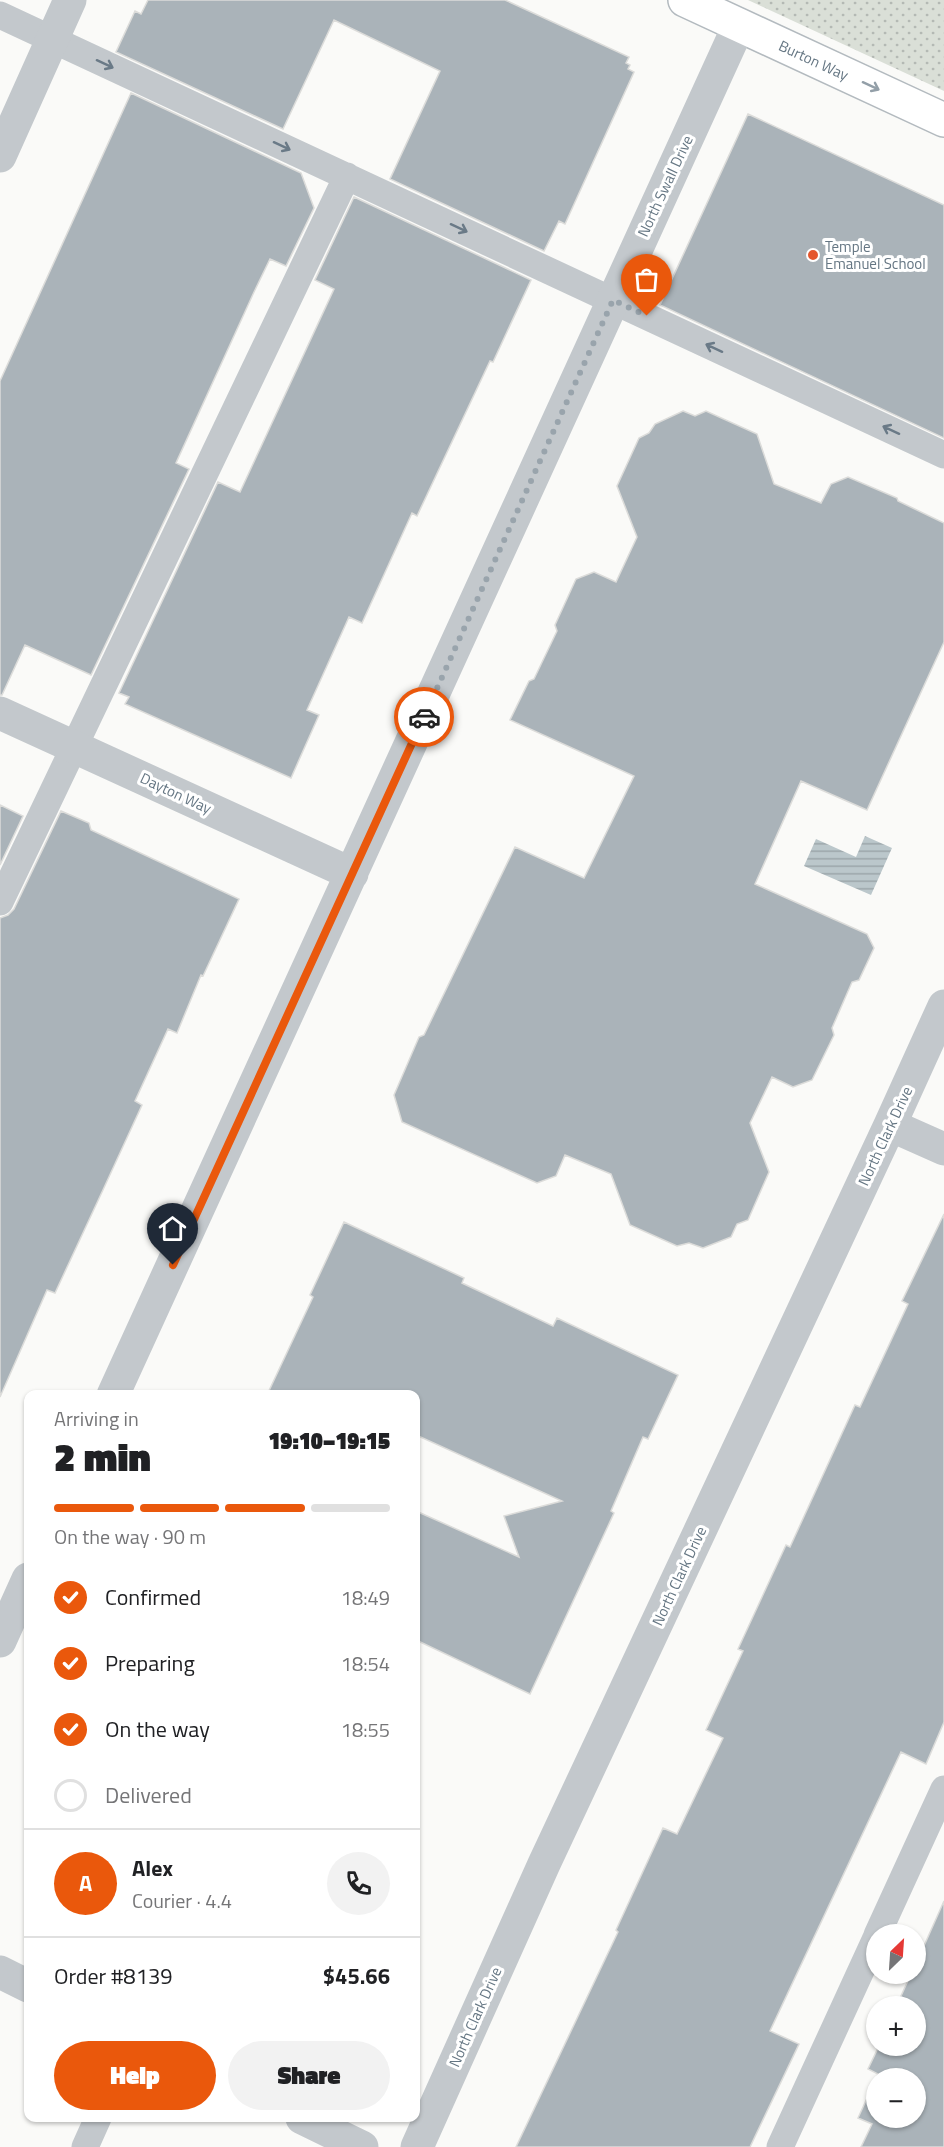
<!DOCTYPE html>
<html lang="en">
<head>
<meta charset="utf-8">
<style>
	:root { --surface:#fff; --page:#f2f2f2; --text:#202124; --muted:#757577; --line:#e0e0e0; --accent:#ea580c }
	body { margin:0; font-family:"Titillium Web",sans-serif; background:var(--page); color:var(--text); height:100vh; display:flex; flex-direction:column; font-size:22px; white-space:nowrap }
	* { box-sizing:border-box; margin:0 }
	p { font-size:20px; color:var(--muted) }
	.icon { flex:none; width:33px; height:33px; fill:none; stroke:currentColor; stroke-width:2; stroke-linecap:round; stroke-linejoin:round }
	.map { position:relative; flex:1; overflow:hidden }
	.details { position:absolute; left:24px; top:1390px; width:396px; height:732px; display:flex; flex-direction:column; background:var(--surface); border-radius:12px; box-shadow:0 2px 4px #0004 }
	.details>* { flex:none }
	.needle { width:39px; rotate:25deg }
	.buttons { position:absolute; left:866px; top:1924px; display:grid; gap:12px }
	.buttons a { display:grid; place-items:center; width:60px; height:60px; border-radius:50%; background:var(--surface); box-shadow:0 2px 4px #0004; font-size:30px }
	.pin { position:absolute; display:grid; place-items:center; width:51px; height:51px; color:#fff; margin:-62px -26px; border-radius:50% 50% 50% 0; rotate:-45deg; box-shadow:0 0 6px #0007 }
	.pin .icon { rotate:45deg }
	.courier { position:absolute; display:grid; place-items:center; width:60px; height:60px; margin:-30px; border:4px solid #ea580c; border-radius:50%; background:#fff; color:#222; box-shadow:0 2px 8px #0007 }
	.headline em { font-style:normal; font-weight:800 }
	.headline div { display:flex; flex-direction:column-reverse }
	.headline { display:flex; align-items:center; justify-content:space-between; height:102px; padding:0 30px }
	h1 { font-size:39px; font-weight:800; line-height:45px }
	.bar { display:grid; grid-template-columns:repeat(4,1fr); gap:9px 6px; align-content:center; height:72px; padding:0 30px }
	.bar i { height:8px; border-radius:4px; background:var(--line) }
	.bar .active { background:var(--accent) }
	.bar p { grid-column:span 4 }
	.line { display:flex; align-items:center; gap:15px; padding:0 30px; border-top:2px solid var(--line) }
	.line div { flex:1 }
	.round { display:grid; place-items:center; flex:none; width:63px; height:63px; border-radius:32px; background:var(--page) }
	ol { padding:0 30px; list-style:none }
	li { display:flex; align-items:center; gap:18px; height:66px }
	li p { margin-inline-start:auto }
	li .icon { padding:6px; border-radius:50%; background:var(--accent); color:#fff; stroke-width:4 }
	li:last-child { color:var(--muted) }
	li i { width:33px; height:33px; border:3px solid var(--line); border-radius:50% }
	.action { display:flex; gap:12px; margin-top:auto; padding:12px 30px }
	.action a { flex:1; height:69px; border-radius:36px; background:var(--accent); color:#fff; font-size:24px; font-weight:800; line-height:69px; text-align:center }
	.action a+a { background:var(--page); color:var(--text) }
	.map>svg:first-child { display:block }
</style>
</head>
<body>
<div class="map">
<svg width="944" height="2147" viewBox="0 0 944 2147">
	<defs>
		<pattern id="grass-dots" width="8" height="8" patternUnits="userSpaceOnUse" patternTransform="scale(1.5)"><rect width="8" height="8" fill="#dadfd7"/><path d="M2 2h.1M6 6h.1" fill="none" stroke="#b4b9b4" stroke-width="1.8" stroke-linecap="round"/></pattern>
		<pattern id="water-rules" width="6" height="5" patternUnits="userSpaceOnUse" patternTransform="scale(1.5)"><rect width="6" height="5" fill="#bbc7cb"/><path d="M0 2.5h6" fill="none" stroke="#9ca6aa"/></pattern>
	</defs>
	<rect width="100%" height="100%" fill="#fafaf8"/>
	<path fill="url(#grass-dots)" d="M748 0H944V91Z"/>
	<path fill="url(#water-rules)" d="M865 836 892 848 871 895 804 866 816 839 856 857Z"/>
	<path fill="#aab3b9" stroke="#dcdcda" stroke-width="1.5" fill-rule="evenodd" d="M148 0H505L629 57 626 63 630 65 628 69 634 72 565 224 559 221 544 251 390 179 440 71 334 20 283 129 116 52 135 11 141 14Z
		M131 93 301 173 314 208 286 266 270 259 254 292 176 463 189 469 91 675 25 645 2 695H0V381Z
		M748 114 944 205V438L660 305Z
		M354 197 531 280 493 362 490 361 417 516 412 513 362 623 349 617 307 710 319 715 291 778 125 704 129 697 119 693 218 482 240 492 334 289 315 280Z
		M683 411 695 416 706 411 757 434 774 484 821 503 831 484 848 477 897 498 898 501 944 523V642L867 810 801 781 755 884 867 934 874 948 859 980 852 982 832 1028 834 1035 812 1080 793 1087 772 1077 750 1123 769 1172 748 1220 737 1224 731 1237 703 1248 689 1243 677 1246 630 1225 611 1174 565 1155 556 1176 537 1183 402 1122 394 1095 419 1037 424 1035 515 847 584 878 634 776 510 720 529 681 534 679 557 631 555 625 576 579 594 572 616 582 637 537 617 486 639 438 649 433 655 424Z
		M0 805 23 816 0 865Z
		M61 811 89 823 91 830 239 899 203 976 201 975 177 1033 168 1029 135 1101 142 1105 102 1192 55 1293 47 1290 0 1397V918L8 915 14 909Z
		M944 1214V1722L926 1764 901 1752 770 2031 799 2044 750 2147H516L618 1932 616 1930 663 1828 677 1834 723 1738 706 1730 743 1651 738 1649 786 1545 790 1547 855 1405 860 1407 908 1304 902 1301Z
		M344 1222 464 1278 462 1283 553 1326 557 1318 678 1375 648 1439 643 1437 611 1511 614 1513 530 1694 416 1640V1511L519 1557 504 1516 562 1501 416 1435V1395H267L313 1297 310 1295Z
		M944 1901V2147H861L872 2124 858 2118 878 2074 868 2069 879 2046H915V2007H896L911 1974H915V1966ZM876 2079H915V2118H876Z"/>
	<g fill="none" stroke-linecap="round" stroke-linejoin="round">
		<defs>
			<g id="secondary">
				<path id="s1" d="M685 0 944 120"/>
			</g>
		</defs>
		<use href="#secondary" stroke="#b3babf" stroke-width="36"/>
		<path stroke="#c3c8cc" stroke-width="27" d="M0 15 944 455
			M0 902 347 176
			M877 1935 944 1789
			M85 2147 98 2118
			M780 2147 876 1938"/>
		<path stroke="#c3c8cc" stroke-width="33" d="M0 156 70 0
			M0 713 352 874
			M890 1125 944 1149
			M113 1395 739 25
			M0 1641 28 1579
			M0 1972 28 1986
			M302 2118 362 2147
			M417 2147 544 1864 890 1125 944 1006"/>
		<use href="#secondary" stroke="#fff" stroke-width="33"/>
	</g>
	<defs><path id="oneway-shaft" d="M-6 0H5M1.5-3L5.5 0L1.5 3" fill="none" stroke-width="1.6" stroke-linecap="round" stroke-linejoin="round" transform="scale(1.5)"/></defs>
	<g stroke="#6a7a87">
		<use href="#oneway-shaft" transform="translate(105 64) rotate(25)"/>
		<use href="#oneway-shaft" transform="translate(282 146) rotate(25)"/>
		<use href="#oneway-shaft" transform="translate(459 228) rotate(25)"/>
		<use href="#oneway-shaft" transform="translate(714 348) rotate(-155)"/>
		<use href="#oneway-shaft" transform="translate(891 430) rotate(-155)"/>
	</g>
	<use stroke="#939fa8" href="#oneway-shaft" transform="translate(871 86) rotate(25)"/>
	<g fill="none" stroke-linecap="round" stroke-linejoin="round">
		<path stroke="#99a4ac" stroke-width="6" stroke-dasharray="0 10.8" d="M424 717 613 300 647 316"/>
		<path stroke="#ea580c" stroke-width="8" d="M173 1265 424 717"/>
	</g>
	<circle fill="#e4572e" stroke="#fff" stroke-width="2" cx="813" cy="255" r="6"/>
	<g text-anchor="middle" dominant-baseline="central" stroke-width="6" stroke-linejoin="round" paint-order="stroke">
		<g font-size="15" fill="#657683" stroke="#fff">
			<text stroke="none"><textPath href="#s1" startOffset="142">Burton Way</textPath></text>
			<text transform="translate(665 186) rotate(-65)">North Swall Drive</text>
			<text transform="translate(176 793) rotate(25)">Dayton Way</text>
			<text transform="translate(885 1136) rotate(-65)">North Clark Drive</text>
			<text transform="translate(679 1576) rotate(-65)">North Clark Drive</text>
			<text transform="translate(475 2017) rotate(-66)">North Clark Drive</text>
		</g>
		<g font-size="15" fill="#657683" stroke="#fff" text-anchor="start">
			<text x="825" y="246">Temple<tspan x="825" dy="17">Emanuel School</tspan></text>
		</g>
	</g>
</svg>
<div class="buttons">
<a><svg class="needle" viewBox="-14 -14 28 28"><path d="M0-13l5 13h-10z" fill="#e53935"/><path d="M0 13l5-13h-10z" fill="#757577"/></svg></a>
<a>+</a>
<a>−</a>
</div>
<div class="pin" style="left:647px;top:316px;background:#ea580c"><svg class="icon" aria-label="bag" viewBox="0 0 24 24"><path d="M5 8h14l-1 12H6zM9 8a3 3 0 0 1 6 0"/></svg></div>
<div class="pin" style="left:173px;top:1265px;background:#1f2937"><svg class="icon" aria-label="home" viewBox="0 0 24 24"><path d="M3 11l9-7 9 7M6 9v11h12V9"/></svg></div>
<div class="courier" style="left:424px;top:717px"><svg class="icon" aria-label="car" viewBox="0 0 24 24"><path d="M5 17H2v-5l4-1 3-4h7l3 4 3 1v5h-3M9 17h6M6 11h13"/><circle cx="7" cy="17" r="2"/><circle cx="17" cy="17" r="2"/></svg></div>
<section class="details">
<div class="headline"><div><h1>2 min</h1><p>Arriving in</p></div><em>19:10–19:15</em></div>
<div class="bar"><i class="active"></i><i class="active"></i><i class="active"></i><i></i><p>On the way · 90 m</p></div>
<ol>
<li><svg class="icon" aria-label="check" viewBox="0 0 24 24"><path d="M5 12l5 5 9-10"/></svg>Confirmed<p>18:49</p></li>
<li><svg class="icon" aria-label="check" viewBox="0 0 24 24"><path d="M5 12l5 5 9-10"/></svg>Preparing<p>18:54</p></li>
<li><svg class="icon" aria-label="check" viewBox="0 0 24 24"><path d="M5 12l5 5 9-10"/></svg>On the way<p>18:55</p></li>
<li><i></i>Delivered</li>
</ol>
<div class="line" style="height:108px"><b class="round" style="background:var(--accent);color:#fff">A</b><div><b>Alex</b><p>Courier · 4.4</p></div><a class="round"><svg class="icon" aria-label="phone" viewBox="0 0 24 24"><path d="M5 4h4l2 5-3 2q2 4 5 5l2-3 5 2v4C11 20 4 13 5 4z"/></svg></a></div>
<div class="line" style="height:78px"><div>Order #8139</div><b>$45.66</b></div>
<div class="action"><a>Help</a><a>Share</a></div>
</section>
</div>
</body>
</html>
